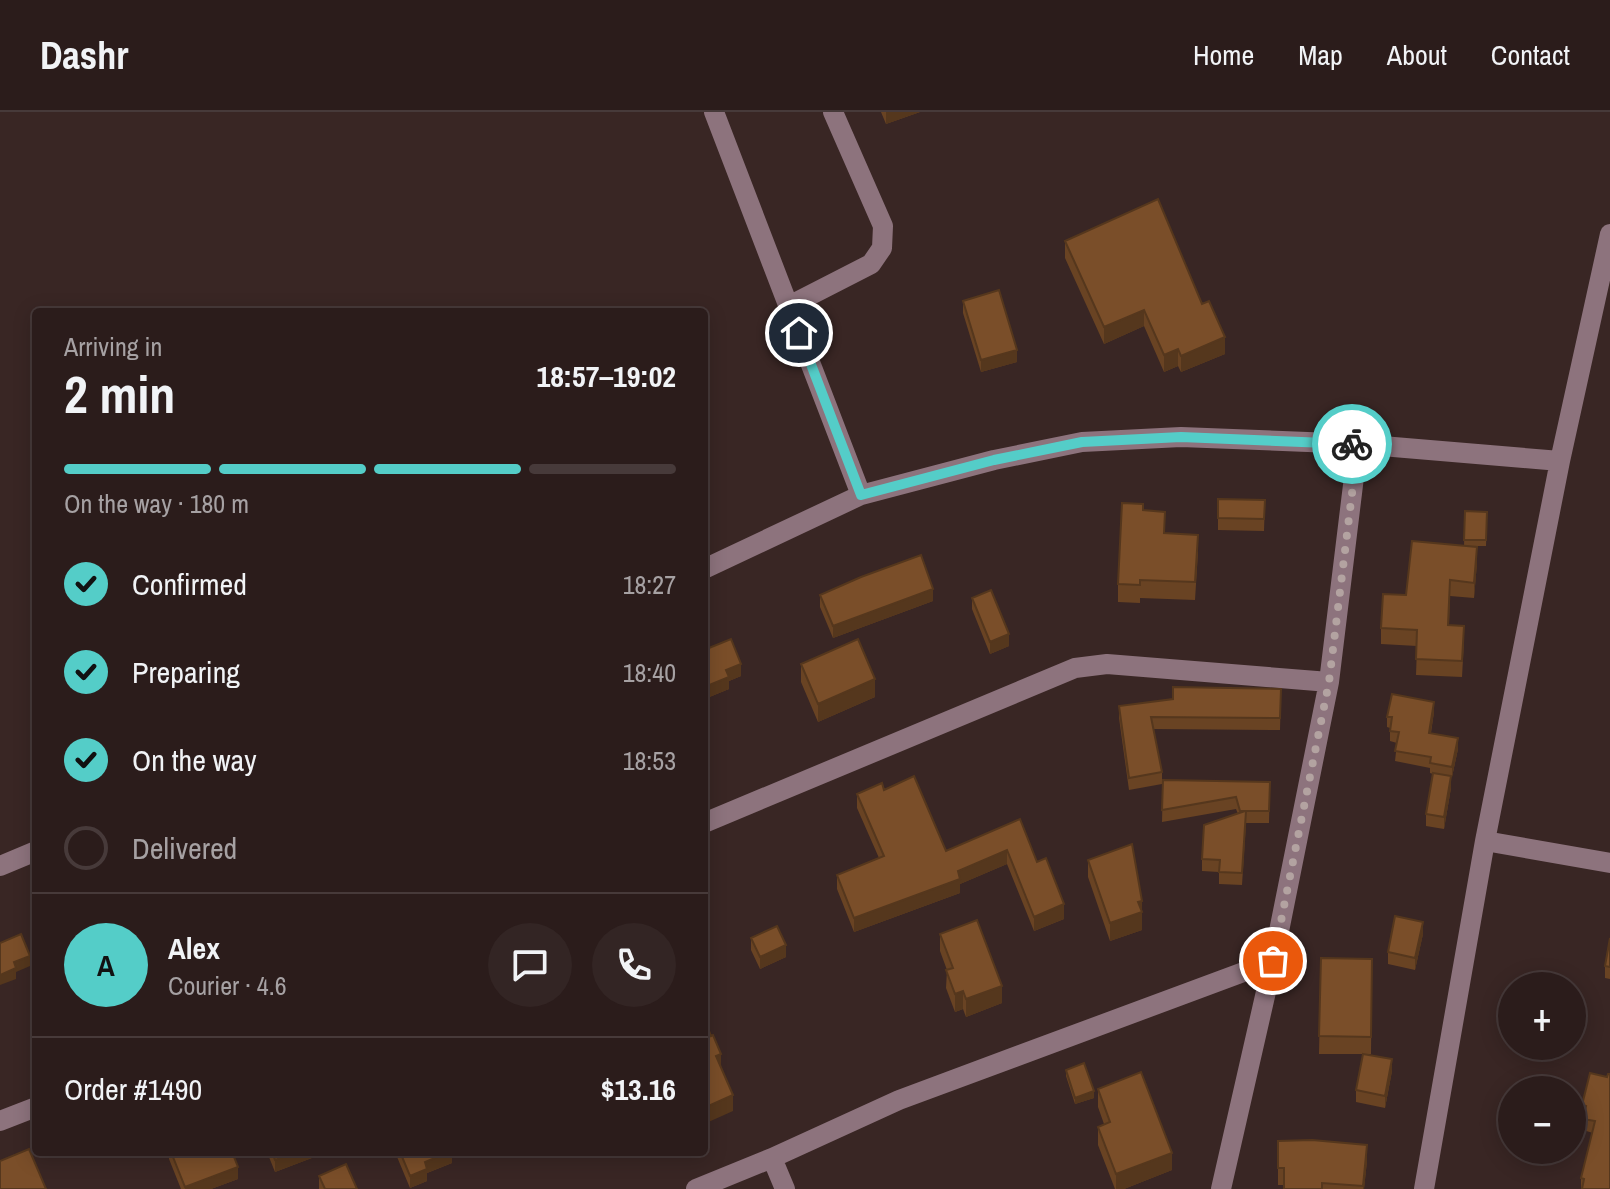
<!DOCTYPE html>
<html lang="en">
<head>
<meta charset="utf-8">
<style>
	:root { --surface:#2b1c1b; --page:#332524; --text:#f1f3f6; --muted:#a6a1a3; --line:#473a3a; --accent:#54cdc8 }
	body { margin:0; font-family:"Archivo Narrow",sans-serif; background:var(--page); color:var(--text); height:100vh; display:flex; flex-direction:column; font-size:30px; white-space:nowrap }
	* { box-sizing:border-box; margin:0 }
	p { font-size:26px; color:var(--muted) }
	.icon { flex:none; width:44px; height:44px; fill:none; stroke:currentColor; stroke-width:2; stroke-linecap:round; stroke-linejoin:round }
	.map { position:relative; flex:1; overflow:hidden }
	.drawer { position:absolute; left:32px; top:196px; width:676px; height:848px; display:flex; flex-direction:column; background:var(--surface); border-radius:8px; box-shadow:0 4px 20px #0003,0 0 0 2px var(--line) }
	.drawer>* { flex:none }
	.fabs { position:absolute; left:1498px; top:860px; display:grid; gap:16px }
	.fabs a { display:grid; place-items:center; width:88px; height:88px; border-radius:50%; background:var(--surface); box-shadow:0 4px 20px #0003,0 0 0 2px var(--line); font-size:40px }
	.pin { position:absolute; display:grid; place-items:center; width:68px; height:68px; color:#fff; margin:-34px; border:4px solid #fff; border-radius:50%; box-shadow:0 2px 8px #0007 }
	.courier { position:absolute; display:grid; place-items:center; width:80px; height:80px; margin:-40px; border:6px solid #54cdc8; border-radius:50%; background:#fff; color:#222; box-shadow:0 2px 10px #0007 }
	.summary em { font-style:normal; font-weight:800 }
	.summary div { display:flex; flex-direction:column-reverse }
	.summary { display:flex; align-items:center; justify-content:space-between; height:136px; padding:0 32px }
	h1 { font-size:52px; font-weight:800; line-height:60px }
	.bar { display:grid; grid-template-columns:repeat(4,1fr); gap:12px 8px; align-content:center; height:96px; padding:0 32px }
	.bar i { height:10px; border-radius:6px; background:var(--line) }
	.bar .on { background:var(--accent) }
	.bar p { grid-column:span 4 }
	.line { display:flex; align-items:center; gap:20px; padding:0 32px; border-top:2px solid var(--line) }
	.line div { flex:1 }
	.round { display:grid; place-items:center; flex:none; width:84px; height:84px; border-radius:42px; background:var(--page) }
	ol { padding:0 32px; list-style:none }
	li { display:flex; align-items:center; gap:24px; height:88px }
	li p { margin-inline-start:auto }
	li .icon { padding:8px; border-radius:50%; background:var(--accent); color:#111; stroke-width:4 }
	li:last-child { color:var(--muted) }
	li i { width:44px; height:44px; border:4px solid var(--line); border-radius:50% }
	header { display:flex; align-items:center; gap:48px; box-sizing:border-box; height:112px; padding:0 40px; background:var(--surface); border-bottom:2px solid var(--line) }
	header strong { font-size:38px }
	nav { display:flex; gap:44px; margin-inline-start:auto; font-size:28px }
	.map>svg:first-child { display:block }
</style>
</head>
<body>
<header>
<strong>Dashr</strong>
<nav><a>Home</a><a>Map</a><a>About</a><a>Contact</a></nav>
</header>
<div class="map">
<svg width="1610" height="1077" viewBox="0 0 1610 1077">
	<rect width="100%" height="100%" fill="#392624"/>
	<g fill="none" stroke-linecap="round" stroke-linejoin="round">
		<path stroke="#8d737d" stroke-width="20" d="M714 0 861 383
			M789 194 871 152 882 136 883 114 833 0
			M704 457 861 383 994 348 1082 330 1181 325 1358 332 1560 349
			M704 711 1075 556 1107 552 1329 570
			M1485 729 1610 751
			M0 754 36 739
			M0 1009 36 995
			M772 1046 785 1077
			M696 1077 772 1046 899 988 1273 849
			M1221 1077 1273 849 1329 570 1358 332
			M1424 1077 1485 729 1560 349 1610 122"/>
	</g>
	<path fill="#694323" d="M881 0H920L886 12Z
		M1065 129 1202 192 1225 242 1181 260 1178 254 1164 260 1144 214 1104 232 1065 146Z
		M963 189 1017 250 981 260 963 201Z
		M1218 387 1265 388 1264 419 1218 418Z
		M1143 398 1165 421 1198 440 1195 488 1140 486V491L1118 490V472Z
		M1465 399 1487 400 1486 434H1464Z
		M1477 451 1474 486 1450 484 1449 513 1464 529 1462 565 1416 563 1417 534 1381 532V516L1406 483Z
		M820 483 933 489 833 526 820 495Z
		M972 486 1009 534 990 542 972 497Z
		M704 538 741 564 729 569V577L707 586 704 580Z
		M801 552 875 585 818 610 801 570Z
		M1281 577 1280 618 1153 617 1162 660V672L1129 678 1119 606V594Z
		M1434 600 1431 621 1458 637 1452 665H1451V676L1444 717 1426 714V702L1433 662 1430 661V656L1395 649 1397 631 1390 629V616L1387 615V605Z
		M1163 668 1270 670 1269 711H1246L1242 773 1219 772V760L1202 759V747L1238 702 1236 697 1162 710Z
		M884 678 946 739 1020 707 1037 750 1064 807 1034 819 1007 752 960 772V781L854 820 837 777V763L879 746 857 696V682Z
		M1088 748 1142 789V818L1110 829 1088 765Z
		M940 822 1002 891 966 905 963 897 955 900 946 876 947 858 940 839Z
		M1423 822 1415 858 1388 852V840Z
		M751 826 786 845 760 857 751 838Z
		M1610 826V867L1605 866V854Z
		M1321 846 1372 847 1371 942H1367L1392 959 1385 996 1356 990V978L1363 942H1319Z
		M1066 958 1094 986 1075 992 1066 964Z
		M1607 965 1610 1077H1581V1066L1593 1021 1583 1018 1582 993Z
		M1098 977 1172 1058 1124 1077H1115L1098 1033V1015L1104 1012 1098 995Z
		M1278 1029 1367 1049 1364 1077H1284V1073H1278Z
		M169 1040H232L238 1067 211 1077H181L169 1047Z
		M267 1040H317V1044L275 1060Z
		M395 1040H452V1051L427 1061V1069L410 1076Z
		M319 1064 357 1077H319Z"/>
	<path fill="#55371d" d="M886 0H920L886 12Z
		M1144 198V214L1104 232V215Z
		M1225 225V242L1181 260V244Z
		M1178 237V254L1164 260V243Z
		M1017 238V250L981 260V248Z
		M1477 435V451L1474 486V471Z
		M933 477V489L833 526V514Z
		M1009 522V534L990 542V530Z
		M741 552V564L729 569V577L707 586V574L726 558Z
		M875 567V585L818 610V592Z
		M1434 590V600L1429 631V621Z
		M1458 626V637L1452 665V655Z
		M1451 664V676L1444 717V705Z
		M1007 738V752L960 772V781L854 820V806Z
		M1142 789V818L1110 829V811L1138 790Z
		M1064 792V807L1034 819V805Z
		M1423 810V822L1415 858V846Z
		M786 833V845L760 857V845Z
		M30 844V854L16 860V867L0 873V863L14 850Z
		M1002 874V891L966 905V887Z
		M963 879V897L955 900V882Z
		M721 942V958L716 944Z
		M1392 947V959L1385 996V984Z
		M1094 979V986L1075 992V986Z
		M733 983V999L704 1012V996Z
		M1367 1033V1049L1364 1077H1363Z
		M296 1040H317V1044L275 1060V1048Z
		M449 1040H452V1051L427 1061V1069L410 1076V1064L425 1050Z
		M1172 1041V1058L1124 1077H1116V1062Z
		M238 1055V1067L211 1077H185V1075Z"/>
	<path fill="#7a4e29" stroke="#55371d" stroke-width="2" d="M1158 87 1202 192 1209 189 1225 225 1181 244 1178 237 1164 243 1144 198 1104 215 1065 129Z
		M999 178 1017 238 981 248 963 189Z
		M1218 387 1265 388 1264 407 1218 406Z
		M1122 391 1143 392V398L1165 400 1164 421 1198 423 1195 470 1140 468V473L1118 472Z
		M1465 399 1487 400 1486 428H1464Z
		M1412 429 1477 435 1474 471 1450 468 1448 513 1464 514 1462 549 1416 547 1417 518 1381 516 1383 482 1406 483Z
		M921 443 933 477 833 514 820 483 861 465Z
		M991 478 1009 522 990 530 972 486Z
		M731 527 741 552 726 558 729 565 707 574 704 568V538Z
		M858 527 875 567 818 592 801 552Z
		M1173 575 1281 577 1280 606 1151 605 1162 660 1129 666 1119 594 1173 587Z
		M1392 582 1434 590 1429 621 1458 626 1452 655 1430 651 1431 645 1395 639 1399 620 1390 619 1392 605H1387Z
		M1433 661 1451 664 1444 705 1426 702Z
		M914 664 946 739 1020 707 1037 750 1046 746 1064 792 1034 805 1007 738 958 759 960 767 854 806 837 763 884 744 857 682 882 671 884 678Z
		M1163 668 1270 670 1269 699H1246L1242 761 1219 760 1220 748 1202 747 1204 713 1245 699H1240L1236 685 1162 698Z
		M1132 732 1142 789 1138 790 1142 800 1110 811 1088 748Z
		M1395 804 1423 810 1415 846 1388 840Z
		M977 808 1002 874 966 887 963 879 955 882 946 858 953 856 940 822Z
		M777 814 786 833 760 845 751 826Z
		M21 822 30 844 14 850 16 856 0 863V831Z
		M1610 826V855L1605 854Z
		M1321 846 1372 847 1371 925 1319 924Z
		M704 906 711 924 713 923 721 942 716 944 733 983 704 996Z
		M1363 942 1392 947 1385 984 1356 978Z
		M1084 951 1094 979 1075 986 1066 958Z
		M1141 960 1172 1041 1116 1062 1098 1015 1110 1010 1098 977Z
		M1590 961 1607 965 1608 962H1610V1077H1582L1584 1067 1581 1066 1595 1009 1583 1007 1586 994 1582 993Z
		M1312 1028 1367 1033 1363 1074 1322 1071V1077H1284V1056H1278V1029Z
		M29 1037 46 1077H0V1049Z
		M171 1040H232L238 1055 185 1075Z
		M272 1040H296L275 1048Z
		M400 1040H449L425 1050 427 1057 410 1064Z
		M346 1052 357 1077H325L319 1064Z"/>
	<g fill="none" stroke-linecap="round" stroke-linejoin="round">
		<path stroke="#b3a3a1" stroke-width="8" stroke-dasharray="0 14.4" d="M1273 849 1329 570 1358 332H1352"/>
		<path stroke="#54cdc8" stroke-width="10" d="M799 221 861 383 994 348 1082 330 1181 325 1352 332"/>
	</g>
</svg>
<div class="fabs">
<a>+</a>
<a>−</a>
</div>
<div class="pin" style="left:1273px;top:849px;background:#ea580c"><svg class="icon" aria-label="bag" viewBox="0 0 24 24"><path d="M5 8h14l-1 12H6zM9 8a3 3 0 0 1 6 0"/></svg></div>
<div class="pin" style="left:799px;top:221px;background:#1f2937"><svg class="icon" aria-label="home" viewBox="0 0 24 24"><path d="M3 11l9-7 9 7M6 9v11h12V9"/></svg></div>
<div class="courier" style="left:1352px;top:332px"><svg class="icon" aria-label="bike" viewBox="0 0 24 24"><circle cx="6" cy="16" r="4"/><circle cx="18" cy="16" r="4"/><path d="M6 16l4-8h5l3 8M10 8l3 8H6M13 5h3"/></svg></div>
<section class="drawer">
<div class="summary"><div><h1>2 min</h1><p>Arriving in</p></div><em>18:57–19:02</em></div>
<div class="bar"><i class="on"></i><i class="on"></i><i class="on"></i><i></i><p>On the way · 180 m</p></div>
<ol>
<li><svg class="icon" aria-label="check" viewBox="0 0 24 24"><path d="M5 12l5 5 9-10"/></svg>Confirmed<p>18:27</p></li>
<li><svg class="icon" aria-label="check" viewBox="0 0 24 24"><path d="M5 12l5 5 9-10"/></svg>Preparing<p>18:40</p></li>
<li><svg class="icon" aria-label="check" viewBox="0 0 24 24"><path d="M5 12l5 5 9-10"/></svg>On the way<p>18:53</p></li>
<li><i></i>Delivered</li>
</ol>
<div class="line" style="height:144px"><b class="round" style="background:var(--accent);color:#111">A</b><div><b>Alex</b><p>Courier · 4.6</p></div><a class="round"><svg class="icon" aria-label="chat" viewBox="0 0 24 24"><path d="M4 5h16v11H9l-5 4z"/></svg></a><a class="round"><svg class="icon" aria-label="phone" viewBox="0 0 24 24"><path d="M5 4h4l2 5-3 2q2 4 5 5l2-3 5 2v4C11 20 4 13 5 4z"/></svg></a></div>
<div class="line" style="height:104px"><div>Order #1490</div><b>$13.16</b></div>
</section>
</div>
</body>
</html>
